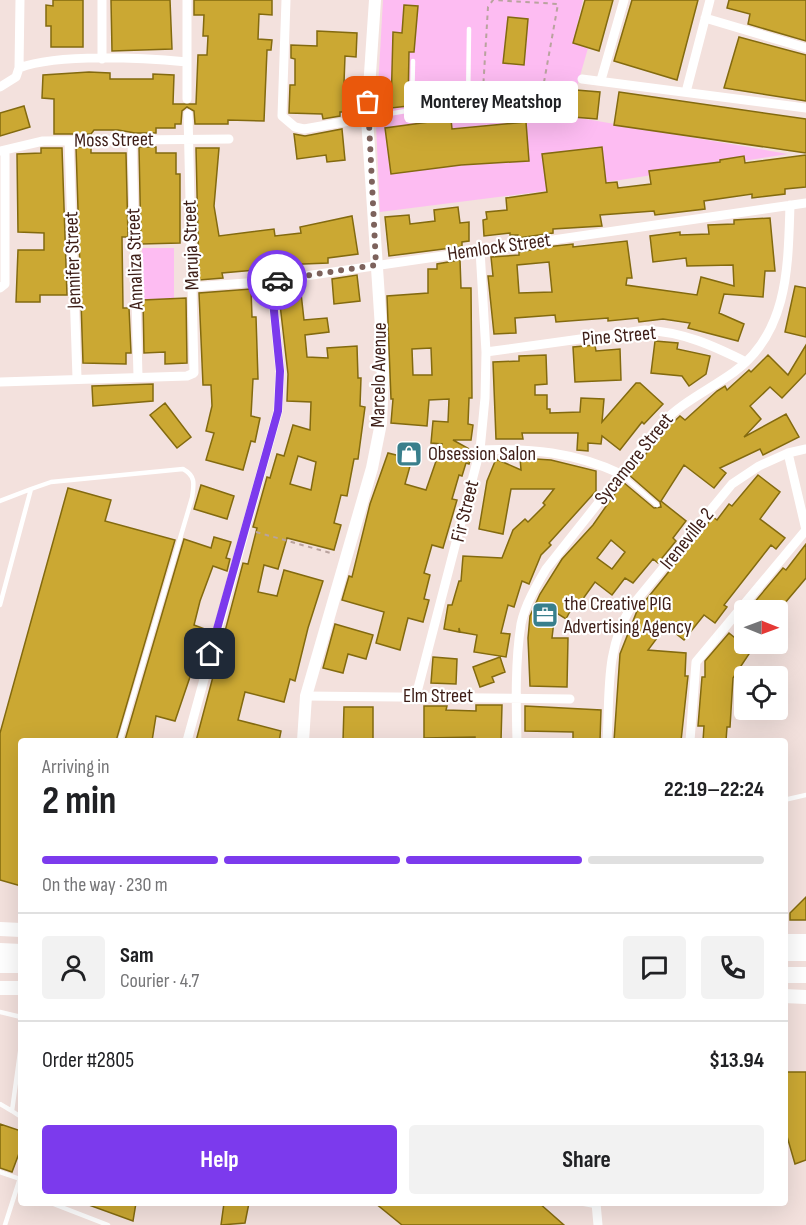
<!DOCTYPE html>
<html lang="en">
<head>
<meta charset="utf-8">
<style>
	:root { --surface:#fff; --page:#f2f2f2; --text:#202124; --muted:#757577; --line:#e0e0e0; --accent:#7c3aed }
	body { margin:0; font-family:"Sofia Sans Condensed",sans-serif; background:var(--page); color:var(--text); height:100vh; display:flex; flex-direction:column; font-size:22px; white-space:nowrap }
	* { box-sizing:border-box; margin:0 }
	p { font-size:20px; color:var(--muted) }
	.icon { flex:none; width:33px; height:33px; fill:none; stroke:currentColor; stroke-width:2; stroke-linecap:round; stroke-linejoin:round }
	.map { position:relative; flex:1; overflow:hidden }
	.drawer { position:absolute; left:18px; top:738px; width:770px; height:468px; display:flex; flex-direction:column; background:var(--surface); border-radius:6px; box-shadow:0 6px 24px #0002 }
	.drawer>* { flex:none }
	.needle { width:39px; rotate:91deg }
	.fabs { position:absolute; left:734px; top:600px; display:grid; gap:12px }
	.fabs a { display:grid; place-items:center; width:54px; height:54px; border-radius:6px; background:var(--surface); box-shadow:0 6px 24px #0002; font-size:30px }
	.pin { position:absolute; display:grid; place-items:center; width:51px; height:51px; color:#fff; margin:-26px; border-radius:12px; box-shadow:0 3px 9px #0006 }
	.courier { position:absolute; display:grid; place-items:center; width:60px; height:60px; margin:-30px; border:4px solid #7c3aed; border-radius:50%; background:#fff; color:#222; box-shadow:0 2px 8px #0007 }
	.bubble { position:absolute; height:42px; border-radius:6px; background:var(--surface); box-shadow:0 6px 24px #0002; font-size:20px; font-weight:700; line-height:42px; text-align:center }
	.overview em { font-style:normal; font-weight:700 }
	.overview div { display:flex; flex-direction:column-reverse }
	.overview { display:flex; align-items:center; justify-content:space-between; height:102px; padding:0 24px }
	h1 { font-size:39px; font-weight:700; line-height:45px }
	.bar { display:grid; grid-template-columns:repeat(4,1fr); gap:9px 6px; align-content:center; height:72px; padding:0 24px }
	.bar i { height:8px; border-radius:4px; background:var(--line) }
	.bar .on { background:var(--accent) }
	.bar p { grid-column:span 4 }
	.line { display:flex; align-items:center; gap:15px; padding:0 24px; border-top:2px solid var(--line) }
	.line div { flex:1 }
	.round { display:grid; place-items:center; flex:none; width:63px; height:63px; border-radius:6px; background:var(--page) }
	.primary-button { display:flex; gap:12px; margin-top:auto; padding:12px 24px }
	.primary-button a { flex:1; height:69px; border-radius:6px; background:var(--accent); color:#fff; font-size:24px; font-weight:700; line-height:69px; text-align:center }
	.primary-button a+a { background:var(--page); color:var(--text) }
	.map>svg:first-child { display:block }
</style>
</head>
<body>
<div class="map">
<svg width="806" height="1225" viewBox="0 0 806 1225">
	<rect width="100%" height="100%" fill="#f3e1dd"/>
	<path fill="#fdbcf2" d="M383 0H583L573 43 588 48 576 90 574 117 788 154 562 189 380 212 376 124Z
		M142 248H174V301L143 302Z"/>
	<path fill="#cba833" stroke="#836a0f" stroke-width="1.5" fill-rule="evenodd" d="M53 0H83V47H51V26H46V5L53 6Z
		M111 0H170L172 49 112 51Z
		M194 0H272V15L259 14 258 39 272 40 271 50H267L264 121 228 120V124H195L194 111 187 107 182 111 181 124H175V128H156V133H135L118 130H94L91 134H54V99L42 98 43 75 89 72 110 73V79H153V74L174 75 173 104H196L198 55H207L208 36H203L204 15H194Z
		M585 0H613L599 51 573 43Z
		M632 0H698L677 80 614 61Z
		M729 0H806V41L748 24 750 14 727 8Z
		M404 5 418 6 414 52H409L408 106 391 108 393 32 402 33Z
		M508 17 528 19 524 65 503 63Z
		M317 31 357 33 356 57 345 56 344 83H351V112H340V116L323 119 322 114 289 113 290 85H295V59L291 58V45L317 46Z
		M739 37 806 55V101L724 88Z
		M576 90 600 92 597 119 573 117Z
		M619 92 806 119V153L614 125Z
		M24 106 30 127 0 136V113Z
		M451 119 452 129 526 122 529 161 461 165 391 174 385 128Z
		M342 129 345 160 327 162 326 155 297 159 294 134 305 136Z
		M76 147H91V153H126L128 237H122L123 308H129L131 353H126V364L83 363Z
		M139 147H156V153H176V174H180V243L141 244Z
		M602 147 606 183 617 182 618 188 651 184 649 171 720 162V160L744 156 745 163 806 155V187L785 189V194L752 198V194L704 201 705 209 655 215 654 211 600 215 602 226 553 229V233L518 238V235H510V233L484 236 483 220 487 219 486 212 507 210 506 198 547 192 542 154Z
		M41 148H62L67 295H40V302H16L18 250H44V233L18 232 17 154 41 153Z
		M196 148H219L214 206 219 236 274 229 275 236 301 233 300 227 352 216 358 254 328 258V263L278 265V268L222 273 223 278 199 280Z
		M458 207 460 223 469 222V241L462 242V246L459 247 389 256 385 217 409 215 410 224 435 221 434 210Z
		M770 218 775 271H765L763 297 724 294 719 313 744 324 738 341 688 328 690 323 663 319 639 322 638 318 608 321V318L556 322 555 315 515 318 516 333 494 334 488 276H493L491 257 519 255V252L555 246 573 244V247L627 241 632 278H627L626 285 697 295 701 277 734 286 733 265 687 266 686 258 653 262 650 236 680 232V235L709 234 708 225 734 224V220ZM549 262 552 292 519 293 517 265Z
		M460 260 461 288H471L472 398H469L468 424 473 425 471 440H453L473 451 469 464 466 463 462 476 459 475 452 499 457 500 443 548 432 545 424 573 430 575 424 599 429 600 423 622 408 618 400 650 376 643 384 612 342 600 349 576 352 577 370 504 388 453 412 459 405 484 426 490 442 444 431 443 433 421 448 422 449 399 429 400 427 426 391 423 393 399H391L387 296 428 293V269H437V264ZM431 348 432 375H413L412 349Z
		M357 275 360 301 334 304 332 279Z
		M300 284 304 320 327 318 329 332 305 335 307 357 328 358 327 348 357 346 358 378H361L360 406 365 407 358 459H354L347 496 341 495 334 523 341 525 334 550 287 538 278 569 264 565 258 592 277 596 284 570 323 581 308 628 295 681 290 679 284 702 245 692 238 720 281 731 279 741H196L243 563 248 564 257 528 253 527 267 477 270 478 277 454 284 456 293 425 310 430 311 402 287 401 288 374 278 287ZM298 456 316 462 311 490 290 484Z
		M795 286 806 288V337L785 332Z
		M251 289 252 317H256L258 379H253L251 416 260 418 255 442 251 441 243 470 206 460 214 433 206 431 212 406 211 385H203L199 293Z
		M186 298 187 363 165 364V352L144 353 143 300Z
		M655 341 678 343 677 349 710 356 706 374 689 386 682 376 651 373Z
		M595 345 596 351 620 349 621 380 575 382 573 347Z
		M806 345V373L782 398 770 387 750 406 761 419 744 437 786 414 799 437 763 455 760 449 720 468 726 473 714 488 684 465 661 501 686 521 673 538 676 541 658 563 653 559 633 583 625 578 612 595 595 582 580 603 576 600 566 619 555 612 552 638H568L567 687 530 686 528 638 530 616 540 594 562 559 593 525 623 482 654 508 661 507 660 502 629 475 665 430 680 416 685 420 717 391 725 386 727 390 749 370 751 372 768 355 788 375ZM611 540 625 552 612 569 597 558Z
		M546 355 547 384 535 385V395H547V409H550V413L580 412 581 398 604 399 602 422 636 383H640L663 404 644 424 642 422 620 450 602 436 601 444 588 443V451L577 450 578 433H522L523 439H496L493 362 519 361V356Z
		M153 384V401L93 406 92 386Z
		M165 403 191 437 177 448 150 415Z
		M520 458 551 460 596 471V491L549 543 551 545 541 555 529 584 522 581 514 607 508 605 501 633 510 634 506 657 474 652 477 635 460 632 459 628V632L444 629 448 605H452L459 581H461L463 556 502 558 513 530 525 519 528 522 545 505 543 503 554 489H511L503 534 479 529 487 481 496 459 521 470Z
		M758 475 780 492 760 519 785 538 776 549 771 545 724 605 727 607 715 623 704 615 684 640 666 626 648 650 686 653 685 676H688L681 741H614L620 654 637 611 713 517 717 520 729 504 732 506Z
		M201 485 234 496 227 519 194 509Z
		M68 488 111 500 105 521 175 540 116 741H21V886L0 880V733Z
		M214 537 231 542 226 558 230 559 227 571 213 566 200 601 194 625 210 631 198 676 191 674 175 721 156 716 152 741 125 740 184 539 211 548Z
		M806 544V578L779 610H748L783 568 786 570Z
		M335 624 373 635 366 659 348 654 343 673 323 668Z
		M729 633 751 651 733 678 730 727H727L726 741H703L704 726H698L702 677H705V661Z
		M433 657 457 659 456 684 431 683Z
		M500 657 505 672 492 677 494 682 480 687 473 667Z
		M476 705H502L501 741H475V737L424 738V706H447L446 710 476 711Z
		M525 706 601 710 600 741H573V732L525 731Z
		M344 707H373V741H343Z
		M806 897V920H790V913Z
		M784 1072H806V1160L795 1164 784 1126Z
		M0 1124 21 1131V1148L12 1172 0 1168Z
		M87 1203H136L133 1221 86 1204Z
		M224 1203H249L245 1223 221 1225Z
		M375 1203H539L564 1225H402Z"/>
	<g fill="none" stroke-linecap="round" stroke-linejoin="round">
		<path stroke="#b9a39e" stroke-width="2" stroke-dasharray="4.5 4.5" stroke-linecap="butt" d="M477 107 539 110 558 4 493 0 488 7 482 107
			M256 532 334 554"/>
		<path stroke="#fff" stroke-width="4.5" d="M412 110 413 61
			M370 117 412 110 468 107 469 29
			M621 474 657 505
			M0 501 31 489
			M0 605 31 489 51 482 183 469C196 476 194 484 192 498L120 741
			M784 800 806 795
			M0 1012 21 1017
			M21 1045 12 1111 21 1117
			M0 1104 12 1111
			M0 1172 20 1179
			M51 1203 108 1225
			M579 1203 596 1206
			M5 1225 21 1175"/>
		<path stroke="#fff" stroke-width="9" d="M286 0 282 116 295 127 304 129 367 118
			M705 18 806 48
			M102 59V0
			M19 68 20 0
			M582 79 806 108
			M601 80 624 0
			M0 87 16 77 19 68C59 53 143 58 187 62
			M686 92 710 0
			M187 99V0
			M69 141 77 378
			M132 141 138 377
			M0 151 43 141 229 139
			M192 287 271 281 806 203
			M0 288 5 284V150
			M486 352 645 330C683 332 712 345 746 362
			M0 382 187 376 194 373 188 114
			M480 450C531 448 574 452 621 474
			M788 453 806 530
			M306 696 570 699
			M416 696 480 450 485 398 486 352 480 250
			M187 741 278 411 280 371 271 281
			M517 741C516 703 515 662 521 624 525 605 536 586 546 569L660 425C682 402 709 390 734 372 789 332 788 265 790 205
			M607 741C610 693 605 649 631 607L732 484 759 466 788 453 806 449
			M690 741 696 662 806 530
			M596 1203 598 1225"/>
		<path stroke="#fff" stroke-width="12" d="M303 741 306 696 372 468 381 423 383 380 381 328 367 118 375 0"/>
		<path stroke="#fff" stroke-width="14" d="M0 929 21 930
			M784 941H806
			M0 988H21
			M784 996 806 997"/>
		<path stroke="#fff" stroke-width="16" d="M0 951 21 952
			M784 953H806
			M0 965H21
			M784 975H806"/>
	</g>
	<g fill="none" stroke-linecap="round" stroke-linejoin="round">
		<path stroke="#7d625c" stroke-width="6" stroke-dasharray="0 10.8" d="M277 280 376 265 368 102"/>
		<path stroke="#7c3aed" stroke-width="8" d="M210 654 278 411 280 371 271 281 277 280"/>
	</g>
	<defs>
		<symbol id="shop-square" viewBox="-11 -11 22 22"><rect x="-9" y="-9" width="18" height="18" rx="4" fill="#397f8c" stroke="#fff"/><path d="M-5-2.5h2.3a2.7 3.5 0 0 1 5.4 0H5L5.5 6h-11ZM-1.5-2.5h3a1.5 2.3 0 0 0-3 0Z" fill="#fff"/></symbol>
		<symbol id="office-square" viewBox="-11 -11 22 22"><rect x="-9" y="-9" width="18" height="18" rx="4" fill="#397f8c" stroke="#fff"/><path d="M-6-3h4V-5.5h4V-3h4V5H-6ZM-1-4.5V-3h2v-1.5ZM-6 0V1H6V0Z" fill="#fff"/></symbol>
	</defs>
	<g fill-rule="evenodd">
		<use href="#shop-square" x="394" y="439" width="30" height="30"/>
		<use href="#office-square" x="530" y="600" width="30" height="30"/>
	</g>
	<g text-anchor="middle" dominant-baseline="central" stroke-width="4.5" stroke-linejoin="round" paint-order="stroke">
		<g font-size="20" fill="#3d1d16" stroke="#fff">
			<text transform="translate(114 140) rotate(-1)">Moss Street</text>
			<text transform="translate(191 245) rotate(-92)">Maruja Street</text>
			<text transform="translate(499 247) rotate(-8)">Hemlock Street</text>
			<text transform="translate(135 259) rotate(-92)">Annaliza Street</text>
			<text transform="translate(73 260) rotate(-92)">Jennifer Street</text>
			<text transform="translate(619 336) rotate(-5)">Pine Street</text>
			<text transform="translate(379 375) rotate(-89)">Marcelo Avenue</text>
			<text transform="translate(634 459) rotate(-51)">Sycamore Street</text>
			<text transform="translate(465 511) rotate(-76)">Fir Street</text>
			<text transform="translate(687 539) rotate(-51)">Ireneville 2</text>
			<text x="438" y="696">Elm Street</text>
		</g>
		<g font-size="20" fill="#3d1d16" stroke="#fff" text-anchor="start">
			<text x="428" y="454">Obsession Salon</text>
			<text x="564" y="604">the Creative PIG<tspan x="564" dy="23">Advertising Agency</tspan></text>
		</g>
	</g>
</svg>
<div class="fabs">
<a><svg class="needle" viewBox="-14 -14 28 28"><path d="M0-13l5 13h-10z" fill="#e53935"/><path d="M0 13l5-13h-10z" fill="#757577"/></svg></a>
<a><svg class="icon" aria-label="locate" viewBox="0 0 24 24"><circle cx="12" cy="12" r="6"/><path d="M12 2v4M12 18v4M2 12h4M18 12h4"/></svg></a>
</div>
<div class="pin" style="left:368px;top:102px;background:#ea580c"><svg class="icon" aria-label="bag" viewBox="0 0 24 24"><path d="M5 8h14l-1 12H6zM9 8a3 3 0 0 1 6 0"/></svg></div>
<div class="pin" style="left:210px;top:654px;background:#1f2937"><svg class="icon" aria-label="home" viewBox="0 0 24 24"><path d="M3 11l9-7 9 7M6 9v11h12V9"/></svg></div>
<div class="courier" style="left:277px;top:280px"><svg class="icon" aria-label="car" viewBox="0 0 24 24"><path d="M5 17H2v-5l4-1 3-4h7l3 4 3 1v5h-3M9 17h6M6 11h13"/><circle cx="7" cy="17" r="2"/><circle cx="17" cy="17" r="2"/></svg></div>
<div class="bubble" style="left:404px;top:81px;width:174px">Monterey Meatshop</div>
<section class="drawer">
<div class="overview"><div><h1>2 min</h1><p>Arriving in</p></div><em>22:19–22:24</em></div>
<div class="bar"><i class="on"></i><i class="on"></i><i class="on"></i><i></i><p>On the way · 230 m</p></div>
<div class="line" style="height:108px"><a class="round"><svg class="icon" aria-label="person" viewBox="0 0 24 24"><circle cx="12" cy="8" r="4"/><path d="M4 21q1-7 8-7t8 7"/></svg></a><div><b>Sam</b><p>Courier · 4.7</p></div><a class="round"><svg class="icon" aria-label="chat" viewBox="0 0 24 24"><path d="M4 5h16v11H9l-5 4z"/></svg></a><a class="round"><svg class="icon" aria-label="phone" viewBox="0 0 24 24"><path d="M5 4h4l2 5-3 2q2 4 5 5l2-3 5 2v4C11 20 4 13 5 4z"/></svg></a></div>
<div class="line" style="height:78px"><div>Order #2805</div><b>$13.94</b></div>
<div class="primary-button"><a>Help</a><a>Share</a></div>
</section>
</div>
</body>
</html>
